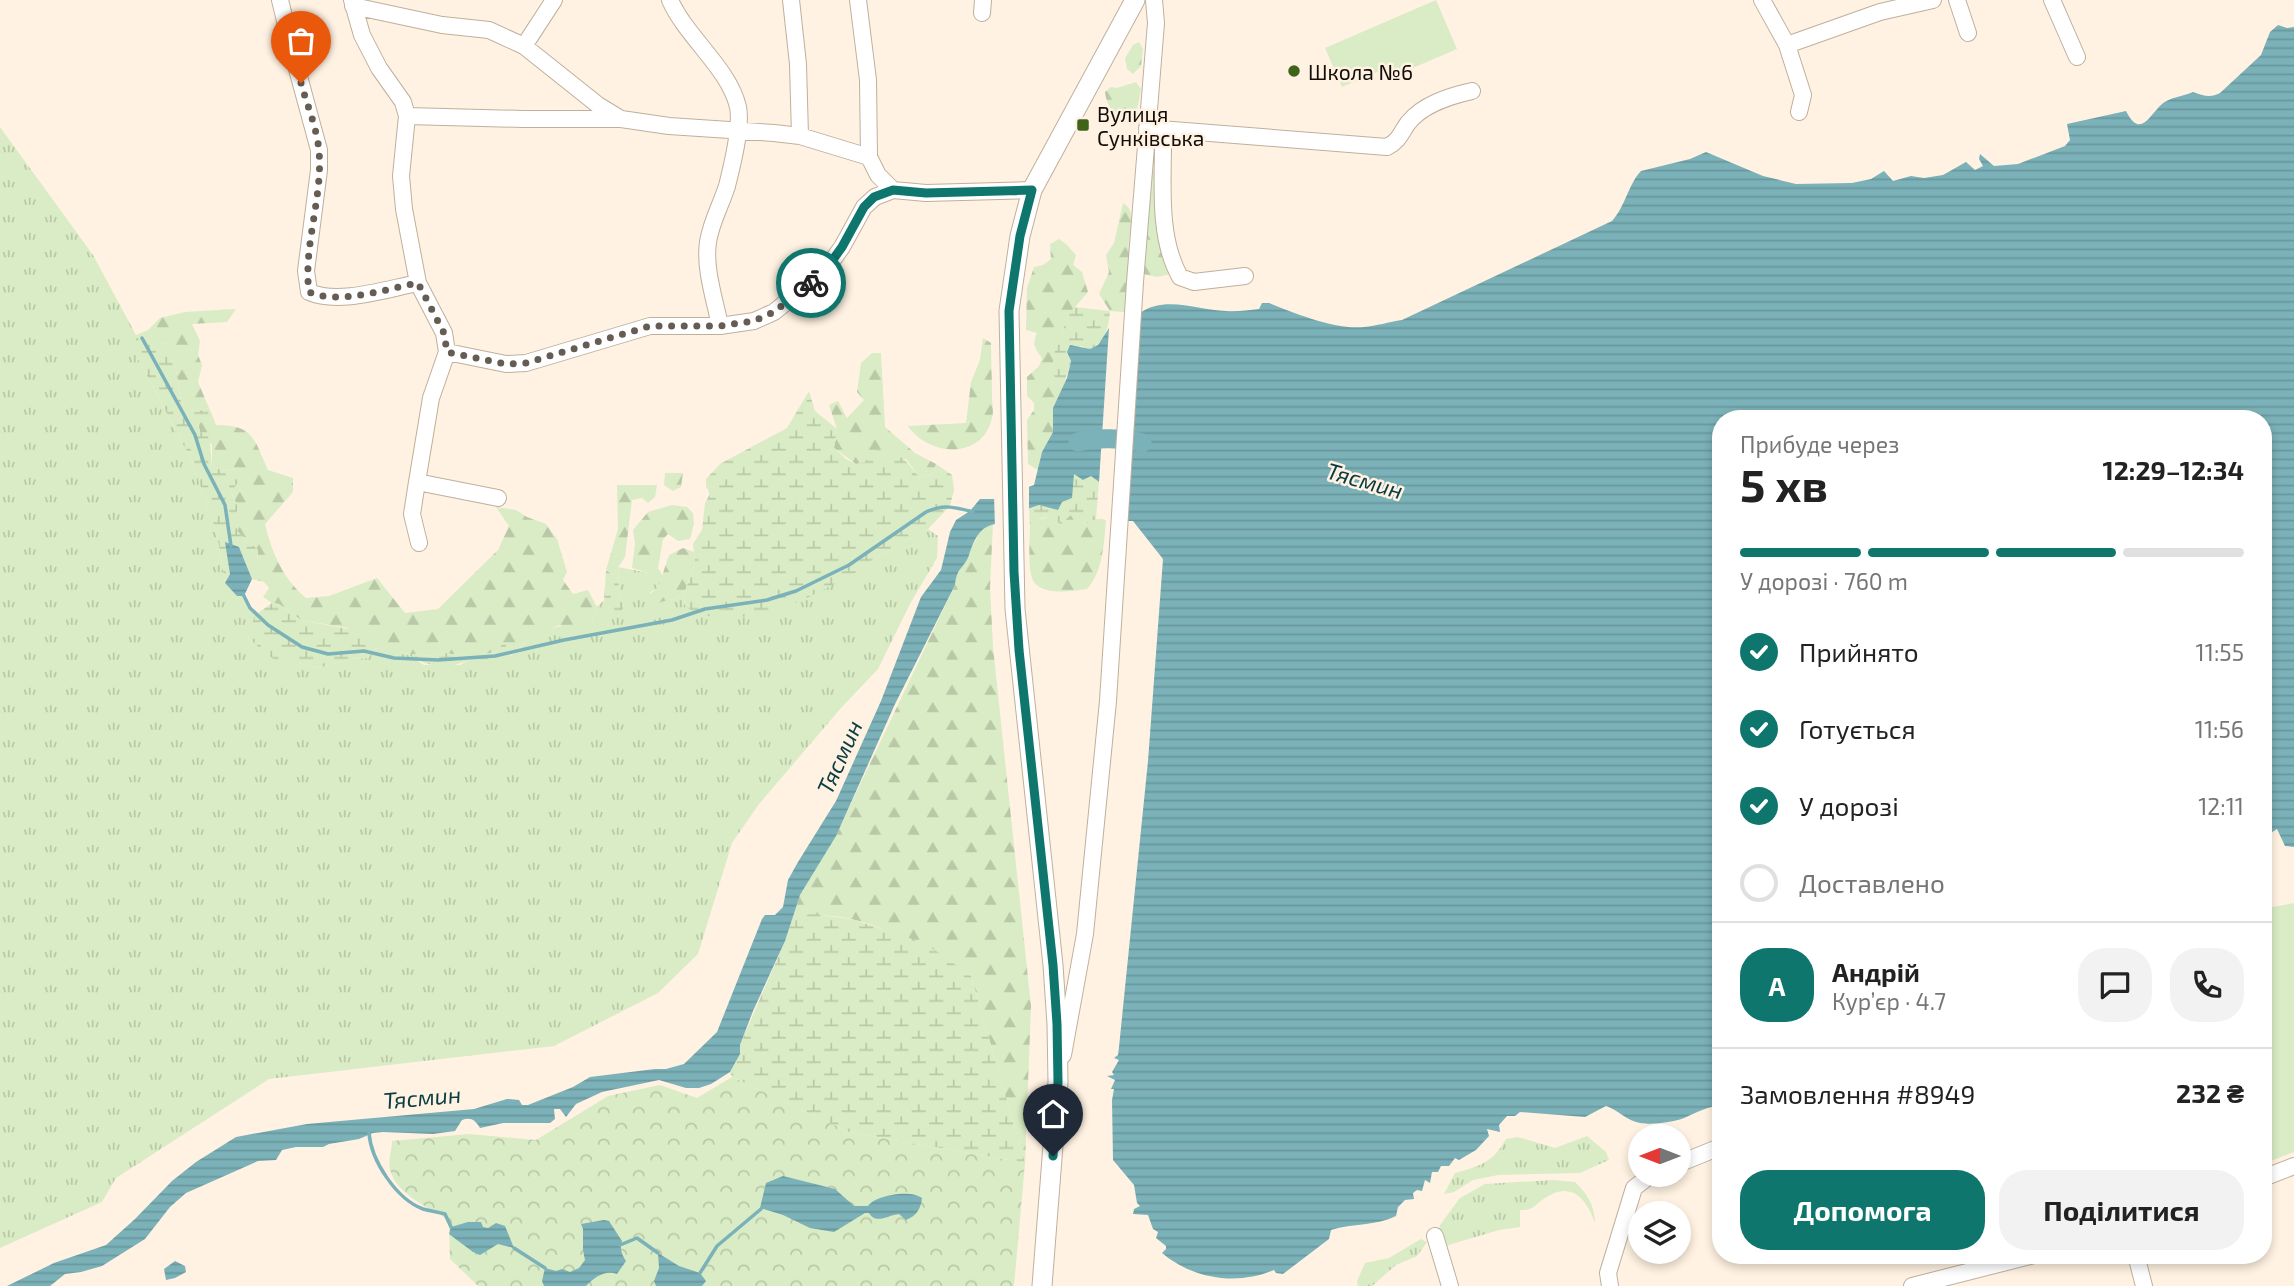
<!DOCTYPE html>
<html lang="uk">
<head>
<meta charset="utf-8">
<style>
	:root { --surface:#fff; --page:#f2f2f2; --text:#222; --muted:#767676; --line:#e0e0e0; --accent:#0f766e }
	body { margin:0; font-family:"Exo 2",sans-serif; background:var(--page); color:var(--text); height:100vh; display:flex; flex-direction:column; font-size:26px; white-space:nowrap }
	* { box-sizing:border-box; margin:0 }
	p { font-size:23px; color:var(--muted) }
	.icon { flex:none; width:38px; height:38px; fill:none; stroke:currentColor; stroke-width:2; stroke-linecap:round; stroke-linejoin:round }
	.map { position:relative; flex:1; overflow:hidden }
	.details { position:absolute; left:1712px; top:410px; width:560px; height:854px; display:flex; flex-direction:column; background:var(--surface); border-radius:28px; box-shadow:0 4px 10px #0003 }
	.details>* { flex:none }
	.needle { width:46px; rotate:270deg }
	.fabs { position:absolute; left:1628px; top:1124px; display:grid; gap:14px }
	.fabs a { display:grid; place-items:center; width:63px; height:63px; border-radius:50%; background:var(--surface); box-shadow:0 4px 10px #0003; font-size:35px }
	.pin { position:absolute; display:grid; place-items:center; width:60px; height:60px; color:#fff; margin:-72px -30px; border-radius:50% 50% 50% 0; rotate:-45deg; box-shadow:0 0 7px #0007 }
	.pin .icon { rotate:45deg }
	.courier { position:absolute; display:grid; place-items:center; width:70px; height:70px; margin:-35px; border:5px solid #0f766e; border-radius:50%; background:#fff; color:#222; box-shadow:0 2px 9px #0007 }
	.headline em { font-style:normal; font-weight:700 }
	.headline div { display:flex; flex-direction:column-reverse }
	.headline { display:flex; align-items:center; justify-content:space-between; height:119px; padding:0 28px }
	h1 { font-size:46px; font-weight:700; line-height:52px }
	.bar { display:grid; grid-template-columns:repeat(4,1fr); gap:10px 7px; align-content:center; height:84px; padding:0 28px }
	.bar i { height:9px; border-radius:5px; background:var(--line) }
	.bar .on { background:var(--accent) }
	.bar p { grid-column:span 4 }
	.line { display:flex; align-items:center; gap:18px; padding:0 28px; border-top:2px solid var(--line) }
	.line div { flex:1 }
	.round { display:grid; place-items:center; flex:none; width:74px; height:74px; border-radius:28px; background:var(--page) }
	ol { padding:0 28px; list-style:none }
	li { display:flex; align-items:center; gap:21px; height:77px }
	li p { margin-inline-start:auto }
	li .icon { padding:7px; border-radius:50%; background:var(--accent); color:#fff; stroke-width:4 }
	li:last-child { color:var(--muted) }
	li i { width:38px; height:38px; border:4px solid var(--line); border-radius:50% }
	.cta { display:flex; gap:14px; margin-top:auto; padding:14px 28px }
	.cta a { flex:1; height:80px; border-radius:28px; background:var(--accent); color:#fff; font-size:28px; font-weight:700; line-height:80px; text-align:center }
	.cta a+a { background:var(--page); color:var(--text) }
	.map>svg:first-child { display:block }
</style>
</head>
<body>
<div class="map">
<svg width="2294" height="1286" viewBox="0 0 2294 1286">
	<defs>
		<pattern id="grass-tufts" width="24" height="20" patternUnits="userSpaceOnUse" patternTransform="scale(1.75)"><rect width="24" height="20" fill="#d9ecc5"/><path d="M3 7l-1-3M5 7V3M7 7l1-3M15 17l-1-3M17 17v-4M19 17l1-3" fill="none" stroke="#b9c9a8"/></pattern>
		<pattern id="forest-firs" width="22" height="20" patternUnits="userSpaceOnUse" patternTransform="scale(1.75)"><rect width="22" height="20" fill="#d9ecc5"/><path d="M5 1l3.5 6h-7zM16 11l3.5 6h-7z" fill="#b9c9a8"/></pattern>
		<pattern id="wetland-marsh" width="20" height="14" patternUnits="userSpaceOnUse" patternTransform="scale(1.75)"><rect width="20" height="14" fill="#d9ecc5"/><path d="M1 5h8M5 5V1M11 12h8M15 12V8" fill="none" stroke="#b9c9a8"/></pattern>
		<pattern id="park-crowns" width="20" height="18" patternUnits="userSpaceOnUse" patternTransform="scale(1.75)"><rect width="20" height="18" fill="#d9ecc5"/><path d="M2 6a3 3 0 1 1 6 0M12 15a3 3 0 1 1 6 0" fill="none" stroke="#b9c9a8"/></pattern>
		<pattern id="water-rules" width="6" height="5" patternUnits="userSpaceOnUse" patternTransform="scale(1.75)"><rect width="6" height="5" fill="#7bb1b8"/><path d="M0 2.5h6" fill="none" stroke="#69979d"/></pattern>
	</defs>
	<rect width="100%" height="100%" fill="#fff2e2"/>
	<path fill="url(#grass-tufts)" d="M0 127 93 255 136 335V355L192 461 217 534 225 583 237 596H244L250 608 257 614 248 638 277 661 298 663 319 668 350 659 368 658 377 647 405 653 424 665H460L473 658 511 656C538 628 554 625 592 623L597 607 604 600 608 614 624 606 619 594 618 567 649 573 658 568 663 576 658 588 649 593C663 600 670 602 684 594L685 606 864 568 873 559 928 529 938 536 937 558 911 602 878 669 841 708 759 804 732 843 698 954 658 993 554 1046 269 1079 116 1178 102 1202 0 1248Z
		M1587 1136 1606 1152 1609 1160 1580 1173 1498 1175 1473 1180 1454 1192 1444 1194 1455 1173C1481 1166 1493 1162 1506 1139L1518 1137 1555 1148Z
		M1554 1180 1575 1182C1587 1193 1595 1206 1595 1223 1587 1199 1571 1180 1545 1198 1533 1206 1535 1210 1520 1210V1227L1499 1230 1442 1247 1439 1236 1440 1225 1460 1198 1485 1184Z
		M1421 1239 1427 1242 1417 1256 1396 1265 1372 1286H1358L1357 1281 1365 1263 1389 1258Z"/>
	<path fill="url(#forest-firs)" d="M1139 42 1143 49 1141 66 1133 74 1127 69 1125 58 1133 45Z
		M1136 82 1141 89 1136 114 1127 121C1116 118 1106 105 1105 92L1111 87 1117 88Z
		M1152 171H1158L1171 274 1157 277 1143 274Z
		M1123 203C1140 213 1126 234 1129 252L1125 312 1110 311 1099 294 1109 272 1106 255 1114 243Z
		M1059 239 1066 244 1076 255 1073 265 1082 272 1088 292 1064 320V331L1057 343 1054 376 1063 388 1053 408V432L1042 452 1038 470 1028 464 1027 420 1034 410V403L1027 396V377L1039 366 1042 358C1035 349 1032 344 1037 333L1026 330 1027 288 1034 267 1043 265 1051 259 1050 244Z
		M236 309 227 322 192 324 200 341 198 355 202 365 198 382 209 408 196 412 181 402 176 370 169 357V344L154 341 148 330 160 318 185 312Z
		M983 338 991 343C991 361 992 379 992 397 992 403 994 412 992 418 982 461 928 456 908 426L966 423 971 382 980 360Z
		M872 353H881L885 427 915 453 936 464 933 474 920 478 906 459 865 462 856 464 834 448 837 429 829 405 838 401 847 418 864 400 857 392 861 363Z
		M213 417 216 425C255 425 254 440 268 470L293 478V492L265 524C272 553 283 579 306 598L329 596 377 578 405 613 438 609 498 550 509 526 496 507 516 510 527 517 546 524 557 539 567 572 563 580 573 594 588 590 597 607 592 623 576 636 560 625 542 632 524 643H503L497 651 473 658 446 653 425 656 391 651 364 646 347 628 301 620 279 604 272 603 263 597 269 588 264 582 252 579 245 561H257L258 550 237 531V505L231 492 240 479 236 469 222 471 212 465V445L200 432 198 422Z
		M665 473H683L681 487 673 491 664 485Z
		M617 485H657L655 497 648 503 642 498 632 500 625 557 613 575 606 570 618 529Z
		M672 505 687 507 693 513 694 524 690 539 678 541 668 534 663 539 658 568 649 573 632 568 635 543 633 530 648 512Z
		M1071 515 1085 524 1096 519 1106 520C1104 543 1103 571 1087 589 1073 591 1044 596 1034 582 1027 572 1030 539 1030 526L1038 519Z
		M993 524 990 587 993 647 1031 1006 1025 1163 971 976C918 945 857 904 792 918L800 895 836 835 955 585 956 571 964 562 981 530 988 525Z
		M683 548 694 552 695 563 684 594C674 600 665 599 656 605L641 600 658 588 669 555Z"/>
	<path fill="url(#wetland-marsh)" d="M1074 307 1110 311C1109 327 1105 341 1090 350L1081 346 1067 352 1071 361 1063 388 1054 376 1053 360 1057 343 1064 331V320Z
		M148 330 154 341 169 344V357L176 370 181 402 196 412 209 408 213 417 198 423 200 432 209 434 212 465 222 471 237 469 240 479 231 493 237 505V531L258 550 257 561H245L239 547 230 574 225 583 217 534 192 461 136 355V335Z
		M809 391 815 411 837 429 834 448 846 459 856 464 865 462 875 450C900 452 905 459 920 478L933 474 936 464 952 475 954 489 950 506 928 529 873 559 865 568 807 598 768 615 726 618 698 615 685 606 684 594 695 563 693 544 702 530 705 503 710 494 706 486V479L720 464 787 428Z
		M1073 474 1091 476 1099 482 1096 519 1085 524 1076 523 1071 515 1061 524C1046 516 1043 514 1030 526L1029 509 1039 505 1050 507Z
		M618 567 619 594 624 606 618 618 607 614 604 600 606 570 613 575Z
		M272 603 279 604 301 620 363 632 364 645 377 647 368 658 350 659 319 668 298 663 277 662 248 638 255 615Z
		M503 643H524C505 662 499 667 473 658 447 671 429 668 405 653L425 656 446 653 473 658 497 651Z
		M811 914 851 919 902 935 929 946 971 976 1025 1163 849 1132 732 1077 730 1072 740 1054V1045L785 941 792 918Z"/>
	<path fill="url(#park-crowns)" d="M732 1077 849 1132 1025 1163 1014 1286H478L450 1259 449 1220C430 1208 395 1194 390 1169 388 1161 392 1149 392 1141L469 1134 536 1140 608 1096 660 1085 697 1098Z"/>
	<path fill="#d9ecc5" d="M1436 0 1457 49 1387 79 1382 70 1342 87 1325 48Z
		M2294 903V1152L2263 1164V909Z"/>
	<path fill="url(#water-rules)" d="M2278 25 2287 28 2294 27V847L2285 846 2277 829 2263 838V418H1720V1106C1707 1106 1696 1113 1684 1118 1674 1122 1651 1125 1640 1123 1627 1121 1618 1110 1606 1106L1585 1117 1520 1112 1515 1116H1507L1499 1125 1500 1132 1487 1129 1489 1136 1476 1150 1459 1160 1455 1158 1449 1166H1441L1438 1172H1432L1430 1183 1425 1180 1422 1191 1417 1190 1413 1193 1414 1199 1405 1200 1398 1207 1396 1216C1376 1226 1353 1223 1331 1230L1329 1239 1283 1274 1276 1273 1274 1270C1237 1286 1193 1279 1162 1253L1166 1249V1246L1156 1238 1158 1232 1153 1229 1148 1215 1133 1214 1134 1209 1140 1206 1137 1203 1134 1185 1113 1160 1112 1100 1114 1089H1111L1115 1080 1107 1076 1114 1075 1112 1072 1119 1060 1114 1058 1118 1055 1119 1047 1148 761 1163 559 1133 521H1127L1140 313C1165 295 1198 310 1226 311 1237 312 1248 310 1259 309L1262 303H1269C1295 313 1335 330 1364 327 1376 326 1389 322 1402 320L1612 221C1625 207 1629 183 1641 171L1690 159 1706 152 1763 176 1796 184 1852 183 1871 179 1884 171 1893 181 1911 176 1924 178 1943 175 1966 162 1975 170 1983 166 1979 159 1980 154 1994 166 2018 164 2065 146 2070 140 2067 124 2126 111C2140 139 2149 116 2162 104 2168 98 2184 96 2193 92 2203 96 2211 98 2220 93L2261 55 2270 32Z
		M1109 328 1099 482 1091 476 1083 480 1074 474 1072 498 1062 502 1058 510 1039 505 999 519 997 524C980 525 974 540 969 555 964 569 957 566 955 585L895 704 836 836 800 895 785 941 753 1011 740 1045V1054L730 1072 711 1084 699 1088H686L659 1080 602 1092 576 1104 566 1117 560 1109H554L555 1119 550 1123H503L480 1128C475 1120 471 1117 462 1120L455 1131 433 1134 383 1132 373 1133 359 1139 329 1144 323 1147H296L282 1150 276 1160 258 1161 186 1193 170 1207 145 1239 102 1266 81 1272 65 1274 50 1286H7L54 1263 106 1245 135 1219 172 1181 196 1162 236 1137 307 1124 474 1109 507 1099 519 1100 522 1105H528L573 1087 590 1077 655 1069H666L684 1064 717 1032 762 919 765 915H775L783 907 788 880 798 862 836 801 881 701 921 597 941 570 950 532 956 520 970 511 980 499H993L1034 485 1042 452 1053 432V408L1067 378 1071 361 1067 352 1070 345 1090 349 1098 345Z
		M225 542 239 547 252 579 244 596H237L225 583 230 574Z
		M783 1176 835 1189 854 1206H868C875 1195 911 1189 922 1198 921 1209 916 1216 906 1220L899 1214C888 1215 876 1225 869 1213H865L834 1232 810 1228 783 1215 760 1208 766 1183Z
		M604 1220 609 1221 622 1241C619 1248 622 1255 626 1261L617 1274C605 1270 595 1277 586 1286H544L542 1281 545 1268 556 1271 562 1269 570 1272 579 1268 585 1260 583 1250V1229L581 1224Z
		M468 1222H481L483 1227 488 1228 496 1223 505 1226 514 1248 498 1244 480 1255 473 1252 449 1234 451 1227Z
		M658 1253 679 1266 700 1273 706 1281 702 1286H656L654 1281 659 1268Z
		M175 1261 185 1266 186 1272 175 1278 166 1280 164 1269Z"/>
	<path fill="#fff2e2" d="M1029 483V512L1001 522 1000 527 995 528 994 495Z"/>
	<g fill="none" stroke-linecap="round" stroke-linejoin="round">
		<path stroke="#7bb1b8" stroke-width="3.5" d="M142 338 195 435 204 464 225 505 231 546
			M243 594 250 608 268 625 302 647 328 654 364 651 394 658 438 660 495 656 564 640 672 620 705 609 767 600 796 591 849 565 926 512C943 504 955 507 973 512
			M369 1133C371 1160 396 1199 423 1209 430 1211 438 1212 445 1214L451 1227
			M620 1245 637 1238 658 1253
			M514 1248 545 1268
			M700 1273 717 1246 761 1209"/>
		<path stroke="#7bb1b8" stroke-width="19" d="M1078 442C1097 437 1124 438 1142 443"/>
		<defs>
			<path id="minor" d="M280 0 294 58 319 150V170L306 271 309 292C339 305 386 289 418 283
				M352 0 362 35 379 68 403 102 407 116 401 176 404 209 418 283 444 333 447 352 431 398 417 482 412 514 419 543
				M670 0C686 37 729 68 738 107 742 127 732 166 727 186 721 205 711 222 708 242 704 268 715 300 720 326
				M791 0 798 64 800 136
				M858 0 868 80 869 157 878 175 893 190
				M1762 0 1787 45 1803 95 1799 112
				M1957 0 1968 33
				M2052 0 2077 57
				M353 6 442 25 489 30 524 46 598 105 621 119
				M982 13 983 0
				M1787 45 1880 12 1933 0
				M524 46 554 0
				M407 116 523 119H621L669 126 774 133 800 136 869 157
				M1147 128 1387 147C1399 141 1401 133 1408 123 1423 104 1450 96 1472 91
				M1163 130C1164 177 1156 234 1180 277L1194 282 1245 276
				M447 352 506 364 526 363 650 326H720L754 321 774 312 824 272 842 247 864 207 875 197 893 190 926 193 1032 190
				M417 482 498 498
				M1063 1055 1085 934 1108 701 1135 282 1156 23 1154 0
				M1678 1164 1720 1147
				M2263 1178 2294 1166
				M1435 1236 1450 1286
				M2136 1255 2144 1286
				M1610 1286 1608 1273 1634 1188 1652 1174
				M1912 1286 2034 1255"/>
			<path id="major" d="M1042 1286 1058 1082 1057 1024 1053 965 1015 609 1009 311 1020 236 1032 190 1135 0"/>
		</defs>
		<use href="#minor" stroke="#bfb09d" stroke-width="18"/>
		<use href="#major" stroke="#bfb09d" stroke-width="21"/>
		<use href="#minor" stroke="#fff" stroke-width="16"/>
		<use href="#major" stroke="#fff" stroke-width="19"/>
	</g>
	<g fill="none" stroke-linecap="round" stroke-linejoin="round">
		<path stroke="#655d54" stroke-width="7" stroke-dasharray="0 12.6" d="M301 83C307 105 317 128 319 151 323 198 303 245 309 292 339 305 386 289 418 283L444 333 447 352 506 364 526 363 650 326H720L754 321 774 312 811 283"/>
		<path stroke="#0f766e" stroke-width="9" d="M811 283 824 272 842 247 864 207 874 197 893 190 926 193 1032 190 1020 236 1009 311 1014 572 1019 650 1053 965 1057 1024 1058 1082 1053 1156"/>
	</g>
	<g fill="#40631a" stroke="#fff2e2" stroke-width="2.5">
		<circle cx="1294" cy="71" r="7"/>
		<rect x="1076" y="118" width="14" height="14" rx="3.5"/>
	</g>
	<g text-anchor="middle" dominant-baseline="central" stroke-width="5" stroke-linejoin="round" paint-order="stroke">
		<g font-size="21" fill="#120d07" stroke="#fff2e2" text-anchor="start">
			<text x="1308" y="71">Школа №6</text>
			<text x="1097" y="113">Вулиця<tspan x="1097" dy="24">Сунківська</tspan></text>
		</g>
		<g font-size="23" font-style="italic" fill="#0a3d43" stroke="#fff2e2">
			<text transform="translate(1365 480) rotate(16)">Тясмин</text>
			<text transform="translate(839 757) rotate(-66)">Тясмин</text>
			<text transform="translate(422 1097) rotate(-5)">Тясмин</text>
		</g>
	</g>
</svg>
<div class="fabs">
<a><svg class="needle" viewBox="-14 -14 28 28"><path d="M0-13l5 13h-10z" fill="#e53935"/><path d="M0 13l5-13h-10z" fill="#767676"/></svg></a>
<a><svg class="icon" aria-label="layers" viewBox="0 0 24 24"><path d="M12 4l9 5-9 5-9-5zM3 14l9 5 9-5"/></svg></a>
</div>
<div class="pin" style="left:301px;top:83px;background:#ea580c"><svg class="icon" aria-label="bag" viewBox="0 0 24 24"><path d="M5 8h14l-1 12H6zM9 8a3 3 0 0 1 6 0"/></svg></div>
<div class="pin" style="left:1053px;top:1156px;background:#1f2937"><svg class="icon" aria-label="home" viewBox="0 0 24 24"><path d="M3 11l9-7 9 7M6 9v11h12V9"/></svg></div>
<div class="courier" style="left:811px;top:283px"><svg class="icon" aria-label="bike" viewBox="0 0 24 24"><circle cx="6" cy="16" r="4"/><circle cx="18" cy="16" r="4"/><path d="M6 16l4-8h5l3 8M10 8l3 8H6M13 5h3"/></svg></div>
<section class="details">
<div class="headline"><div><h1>5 хв</h1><p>Прибуде через</p></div><em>12:29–12:34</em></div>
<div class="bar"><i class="on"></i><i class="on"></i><i class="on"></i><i></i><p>У дорозі · 760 m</p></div>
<ol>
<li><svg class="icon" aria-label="check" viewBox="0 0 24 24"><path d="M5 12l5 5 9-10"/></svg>Прийнято<p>11:55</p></li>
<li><svg class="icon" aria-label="check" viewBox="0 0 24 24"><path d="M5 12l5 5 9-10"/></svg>Готується<p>11:56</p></li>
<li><svg class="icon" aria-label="check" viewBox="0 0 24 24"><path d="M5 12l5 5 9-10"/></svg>У дорозі<p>12:11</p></li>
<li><i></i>Доставлено</li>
</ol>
<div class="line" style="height:126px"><b class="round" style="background:var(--accent);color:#fff">А</b><div><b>Андрій</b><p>Кур’єр · 4.7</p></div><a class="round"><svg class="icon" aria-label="chat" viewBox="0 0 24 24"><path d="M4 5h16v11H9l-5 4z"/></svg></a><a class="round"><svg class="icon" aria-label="phone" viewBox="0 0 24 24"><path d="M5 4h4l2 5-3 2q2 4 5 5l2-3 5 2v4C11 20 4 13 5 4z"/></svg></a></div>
<div class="line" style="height:91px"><div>Замовлення #8949</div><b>232 ₴</b></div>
<div class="cta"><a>Допомога</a><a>Поділитися</a></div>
</section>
</div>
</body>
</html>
